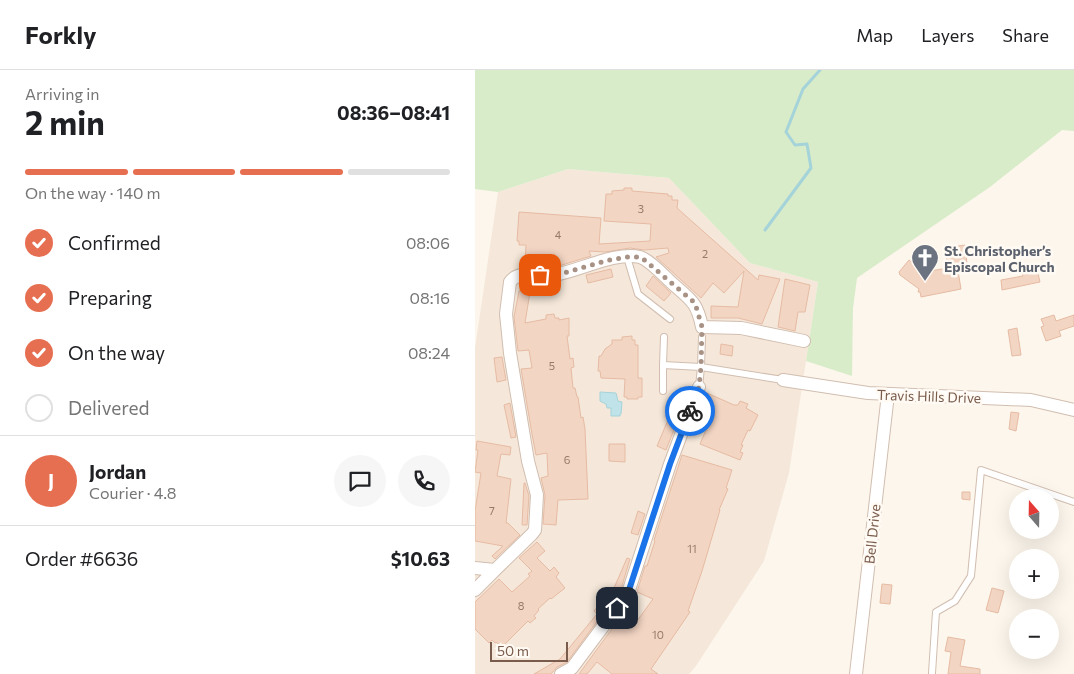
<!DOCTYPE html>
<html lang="en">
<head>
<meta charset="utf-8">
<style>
	:root { --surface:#fff; --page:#f6f6f6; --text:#202124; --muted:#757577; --line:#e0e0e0; --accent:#e76f51 }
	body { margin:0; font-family:Commissioner,sans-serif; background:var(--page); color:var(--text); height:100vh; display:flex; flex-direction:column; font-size:19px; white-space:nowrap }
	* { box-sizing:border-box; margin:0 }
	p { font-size:16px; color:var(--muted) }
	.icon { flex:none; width:28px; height:28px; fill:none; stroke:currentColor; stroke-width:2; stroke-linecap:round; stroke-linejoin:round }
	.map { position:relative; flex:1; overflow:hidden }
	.drawer { display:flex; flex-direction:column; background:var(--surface); width:475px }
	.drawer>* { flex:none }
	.needle { width:32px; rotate:340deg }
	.fabs { position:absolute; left:534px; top:419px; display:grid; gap:10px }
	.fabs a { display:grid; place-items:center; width:50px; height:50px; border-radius:50%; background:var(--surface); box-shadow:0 5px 20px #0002; font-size:25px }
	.scale { position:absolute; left:15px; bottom:12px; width:78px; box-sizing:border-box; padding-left:5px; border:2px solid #7a5c4d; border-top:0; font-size:14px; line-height:18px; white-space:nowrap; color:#7a5c4d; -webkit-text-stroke:4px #fffaf3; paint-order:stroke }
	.pin { position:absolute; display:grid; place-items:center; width:42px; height:42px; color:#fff; margin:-21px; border-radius:10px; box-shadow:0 2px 8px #0006 }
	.courier { position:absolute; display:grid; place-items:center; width:50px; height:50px; margin:-25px; border:4px solid #1a73e8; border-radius:50%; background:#fff; color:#222; box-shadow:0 1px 6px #0007 }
	.overview em { font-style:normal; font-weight:700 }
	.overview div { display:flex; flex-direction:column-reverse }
	.overview { display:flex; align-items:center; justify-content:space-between; height:85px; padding:0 25px }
	h1 { font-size:32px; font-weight:700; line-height:38px }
	.bar { display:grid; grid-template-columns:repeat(4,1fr); gap:8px 5px; align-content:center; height:60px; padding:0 25px }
	.bar i { height:6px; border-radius:4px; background:var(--line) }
	.bar .active { background:var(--accent) }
	.bar p { grid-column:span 4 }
	.line { display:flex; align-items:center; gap:12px; padding:0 25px; border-top:1px solid var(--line) }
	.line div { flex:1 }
	.round { display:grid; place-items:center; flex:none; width:52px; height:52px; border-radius:26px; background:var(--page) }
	ol { padding:0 25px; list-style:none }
	li { display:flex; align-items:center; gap:15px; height:55px }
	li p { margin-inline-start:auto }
	li .icon { padding:5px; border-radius:50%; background:var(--accent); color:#fff; stroke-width:4 }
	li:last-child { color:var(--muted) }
	li i { width:28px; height:28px; border:2px solid var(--line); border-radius:50% }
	header { display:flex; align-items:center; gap:30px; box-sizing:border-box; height:70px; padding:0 25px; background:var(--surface); border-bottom:1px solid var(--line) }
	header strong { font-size:24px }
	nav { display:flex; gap:28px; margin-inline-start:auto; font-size:18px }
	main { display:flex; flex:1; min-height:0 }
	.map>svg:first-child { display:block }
</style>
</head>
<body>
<header>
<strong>Forkly</strong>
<nav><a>Map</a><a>Layers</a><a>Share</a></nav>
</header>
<main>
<section class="drawer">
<div class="overview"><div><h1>2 min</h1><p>Arriving in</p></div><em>08:36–08:41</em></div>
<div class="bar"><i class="active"></i><i class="active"></i><i class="active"></i><i></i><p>On the way · 140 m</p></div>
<ol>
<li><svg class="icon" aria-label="check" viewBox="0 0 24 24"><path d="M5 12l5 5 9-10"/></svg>Confirmed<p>08:06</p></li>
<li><svg class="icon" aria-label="check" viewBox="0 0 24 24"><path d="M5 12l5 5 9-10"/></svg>Preparing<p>08:16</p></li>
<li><svg class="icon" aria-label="check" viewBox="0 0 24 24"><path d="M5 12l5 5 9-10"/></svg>On the way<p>08:24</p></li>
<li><i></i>Delivered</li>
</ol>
<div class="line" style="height:90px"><b class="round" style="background:var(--accent);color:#fff">J</b><div><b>Jordan</b><p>Courier · 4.8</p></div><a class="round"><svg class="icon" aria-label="chat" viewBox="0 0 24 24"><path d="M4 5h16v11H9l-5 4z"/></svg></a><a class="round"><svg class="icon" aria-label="phone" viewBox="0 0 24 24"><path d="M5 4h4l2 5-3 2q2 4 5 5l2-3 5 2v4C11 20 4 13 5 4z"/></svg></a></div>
<div class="line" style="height:65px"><div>Order #6636</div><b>$10.63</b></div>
</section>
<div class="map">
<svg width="599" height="604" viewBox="0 0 599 604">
	<rect width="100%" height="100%" fill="#fdf6ec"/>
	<path fill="#f5e8da" d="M93 99 194 108 275 193 343 212 314 403 289 491 221 596 214 604H0V278L23 122Z"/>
	<path fill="#d8ecc9" d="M0 0H599V61L587 60 515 117 382 208 378 238 377 306 331 291 343 212 275 193 194 108 93 99 23 122 0 119Z"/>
	<path fill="#bfe3e8" stroke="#a5d3da" d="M125 322 141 323 143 331 147 332 146 344H145V346H136V338H132L131 334 125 331Z"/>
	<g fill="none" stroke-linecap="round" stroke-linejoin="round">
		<path stroke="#a5d3da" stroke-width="3" d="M290 160 336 98 332 74 320 75 311 62 328 19 345 0"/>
	</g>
	<path fill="#f3d5c3" stroke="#e6bba3" d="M149 118H157V121L193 124V126H197V130H203L202 138 283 210 284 205 305 209 287 254 263 248H236V236L263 237 269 201 249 223 238 213 226 228 181 187 194 183 193 178 169 180 155 178 130 182 114 181 116 186 87 195 74 197 50 196 51 175H44V171H42L44 142 126 148 124 174 175 171 176 154 129 151 131 124H137V121L149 120Z
		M490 175 492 194 482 195 486 219 446 227 445 222H443L444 219 425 205 424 202 434 190 449 202 473 198 470 178Z
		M136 199 138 207 113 213 111 205Z
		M562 199 565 212 527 220 526 210 548 206 547 203Z
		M178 206 196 223 189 231 171 216Z
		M310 209 335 215 330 242H323L320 261 303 257Z
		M44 221 55 222 50 253 71 249V245L79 244 80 248H84V250L94 248V266H92L95 289 98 288 99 297 96 298 98 318H100L102 327H103L106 348 108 347 110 359 113 429 83 430 81 455 68 454 70 425 66 408 73 406 72 383 61 385 57 364 46 299 57 298 54 280 43 281 39 247Z
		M579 245 581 251 599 245V256L584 261 586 266 571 271 566 257 569 256 566 249Z
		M542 258 546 285 537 286 533 260Z
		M157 266V270H160V275H163V308H167V327H163V329H152V327H149L150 309 126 308 125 301H123L124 286H126L130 279 137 274V270H147V267Z
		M246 274 258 276 257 286 245 284Z
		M27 287 31 310 22 312 19 288Z
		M232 323 259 335H263L265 331 273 334 271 338 283 345 275 361 273 360 266 375H268L265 382 268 383 265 390 225 374 231 360 218 355Z
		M201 331 209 334 191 380 182 376Z
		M35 333 41 367 36 368 29 335Z
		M536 342 544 343 541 361 534 359Z
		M2 371 36 377 35 385 26 384 22 406 36 409 31 453H33L45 465 20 489 17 486 28 476 0 471V441L6 403 0 402 3 380H1Z
		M134 374H150V392L134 391Z
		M207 385 257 400 251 418 253 419 244 440H245L227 501 213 541 215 542 176 599 183 604H137L122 592 112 604H104L150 541 162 551 178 529 162 522 170 496H172L180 471 179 470Z
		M49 413H50L54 426 52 455H47Z
		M487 422H495V430L487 429Z
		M163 441 170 444 163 465 156 463Z
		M62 472 70 481 62 488 75 501 79 497 84 503 81 507 90 518 76 529 75 528 63 539 64 540 59 546 61 548 55 553 53 551 27 577 21 572 20 573 17 570 14 573 0 559V532L24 509 37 522 55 506 53 504 57 501 44 488Z
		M152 488 155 489 146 519 92 592 82 597 76 604H59L85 589 122 544 119 541 134 523 136 525Z
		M407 514 417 515 415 534 405 533Z
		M517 518 529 521 523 543 511 540Z
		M473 567 490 570 485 596 505 599V604H473L476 582 470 581Z"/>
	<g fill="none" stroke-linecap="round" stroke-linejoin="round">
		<defs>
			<path id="service" d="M152 187 163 224 195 249
				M189 267 188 295 226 297 224 317
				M227 267 226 297 308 310
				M188 321V295
				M457 603 461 542 480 531 496 506 506 400 599 432"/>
			<path id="minor" d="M308 310 393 323 556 330 599 340
				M0 498 20 500 0 520
				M20 500 57 464 60 460 62 425 53 391 35 283 31 244 35 212C44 199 66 207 79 205 104 201 141 181 165 187 175 190 190 207 198 214 216 230 222 232 227 257L266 258 329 271
				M86 604 97 598 153 523 195 394 224 317
				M381 604 413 324"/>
		</defs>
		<use href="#service" stroke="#d1beb0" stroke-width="8"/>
		<use href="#minor" stroke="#d1beb0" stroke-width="14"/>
		<use href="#service" stroke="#fff" stroke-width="6"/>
		<use href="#minor" stroke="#fff" stroke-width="12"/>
	</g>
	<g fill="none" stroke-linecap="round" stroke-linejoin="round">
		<path stroke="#a89285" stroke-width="5" stroke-dasharray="0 9" d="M65 205 78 206 134 190 152 187H166L220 233 227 257 226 297 224 317 215 341"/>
		<path stroke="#1a73e8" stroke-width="6" d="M142 538 153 523 195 394 215 341"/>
	</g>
	<defs>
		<symbol id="church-pin" viewBox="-11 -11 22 30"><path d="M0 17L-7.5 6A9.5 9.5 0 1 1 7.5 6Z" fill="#6b7280" stroke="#fffaf3"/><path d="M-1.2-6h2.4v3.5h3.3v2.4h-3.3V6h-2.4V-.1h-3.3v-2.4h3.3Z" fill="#fff"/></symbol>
	</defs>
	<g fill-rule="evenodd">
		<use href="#church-pin" x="434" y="172" width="32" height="43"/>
	</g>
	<g text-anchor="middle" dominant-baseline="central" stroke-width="5" stroke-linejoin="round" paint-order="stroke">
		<g font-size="11" fill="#987a6a">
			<text x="166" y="138">3</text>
			<text x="83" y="164">4</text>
			<text x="230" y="183">2</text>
			<text x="77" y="295">5</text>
			<text x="92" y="389">6</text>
			<text x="17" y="440">7</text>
			<text x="217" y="478">11</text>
			<text x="46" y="535">8</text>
			<text x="183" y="564">10</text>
		</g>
		<g font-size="14" font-weight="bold" fill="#5b616d" stroke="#fffaf3" text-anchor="start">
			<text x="469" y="180">St. Christopher’s<tspan x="469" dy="16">Episcopal Church</tspan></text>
		</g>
		<g font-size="14" fill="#7a5c4d" stroke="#fffaf3">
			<text transform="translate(454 326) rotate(2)">Travis Hills Drive</text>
			<text transform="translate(397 464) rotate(-84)">Bell Drive</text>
		</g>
	</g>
</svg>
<div class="fabs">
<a><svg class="needle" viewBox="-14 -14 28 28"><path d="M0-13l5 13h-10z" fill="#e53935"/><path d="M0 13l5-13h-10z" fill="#757577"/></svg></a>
<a>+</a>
<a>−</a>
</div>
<div class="scale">50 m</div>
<div class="pin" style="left:65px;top:205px;background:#ea580c"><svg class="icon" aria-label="bag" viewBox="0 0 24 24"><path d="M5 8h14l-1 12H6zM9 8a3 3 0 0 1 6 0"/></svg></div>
<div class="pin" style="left:142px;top:538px;background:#1f2937"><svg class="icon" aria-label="home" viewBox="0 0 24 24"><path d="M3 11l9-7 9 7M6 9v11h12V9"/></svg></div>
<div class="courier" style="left:215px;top:341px"><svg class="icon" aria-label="bike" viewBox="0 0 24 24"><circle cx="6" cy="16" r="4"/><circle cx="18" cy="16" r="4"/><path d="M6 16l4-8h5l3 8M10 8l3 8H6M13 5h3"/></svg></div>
</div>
</main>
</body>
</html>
